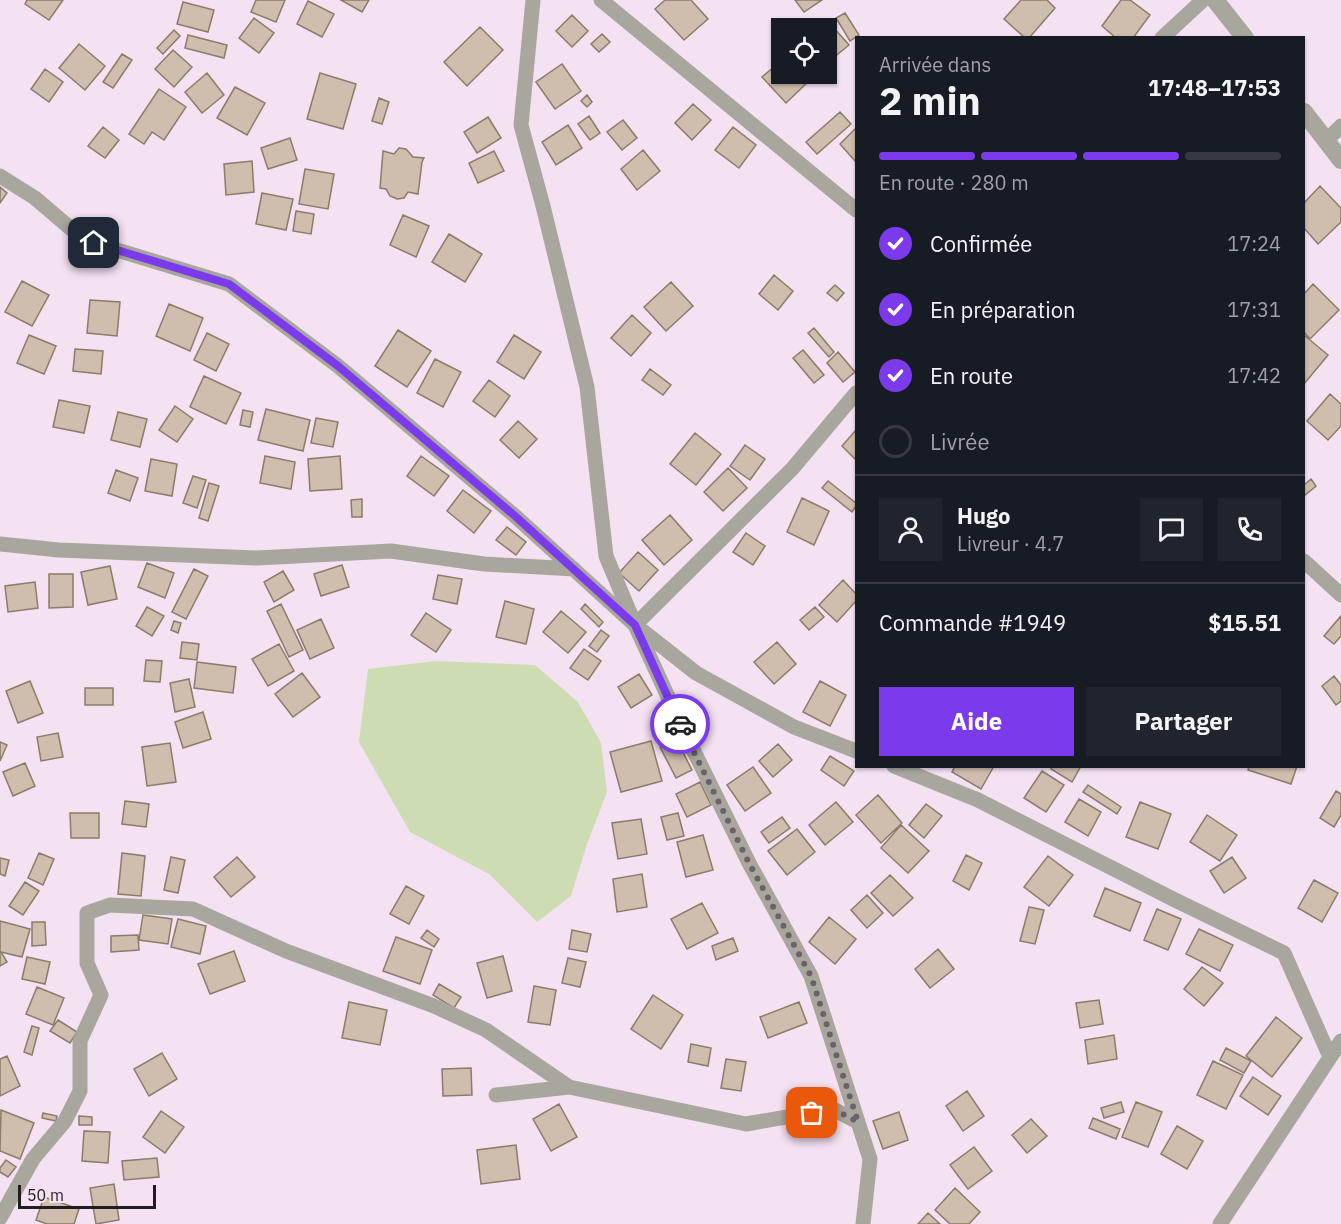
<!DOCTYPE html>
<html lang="fr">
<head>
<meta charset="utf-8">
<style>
	:root { --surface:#171b24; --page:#20242c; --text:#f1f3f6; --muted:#9ea1a6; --line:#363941; --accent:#7c3aed }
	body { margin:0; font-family:"IBM Plex Sans",sans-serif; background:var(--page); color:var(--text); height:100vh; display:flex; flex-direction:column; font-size:22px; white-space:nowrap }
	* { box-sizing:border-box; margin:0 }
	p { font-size:20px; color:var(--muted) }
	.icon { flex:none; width:33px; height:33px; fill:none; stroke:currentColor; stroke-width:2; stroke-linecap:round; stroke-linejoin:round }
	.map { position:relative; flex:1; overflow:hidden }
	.details { position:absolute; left:855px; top:36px; width:450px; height:732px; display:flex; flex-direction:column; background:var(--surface); border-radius:0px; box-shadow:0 2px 4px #0004 }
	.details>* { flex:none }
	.fabs { position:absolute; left:771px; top:18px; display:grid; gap:12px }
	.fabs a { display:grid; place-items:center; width:66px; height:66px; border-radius:0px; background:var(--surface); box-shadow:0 2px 4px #0004; font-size:30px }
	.scale { position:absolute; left:18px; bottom:15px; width:138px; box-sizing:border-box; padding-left:6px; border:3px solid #221c22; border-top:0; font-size:16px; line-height:21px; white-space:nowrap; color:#221c22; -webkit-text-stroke:4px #f4e1f2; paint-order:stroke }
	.pin { position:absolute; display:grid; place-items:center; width:51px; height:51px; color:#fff; margin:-26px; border-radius:12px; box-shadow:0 3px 9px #0006 }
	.courier { position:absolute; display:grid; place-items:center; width:60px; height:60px; margin:-30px; border:4px solid #7c3aed; border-radius:50%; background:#fff; color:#222; box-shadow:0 2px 8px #0007 }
	.head em { font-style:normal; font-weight:700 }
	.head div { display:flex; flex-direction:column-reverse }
	.head { display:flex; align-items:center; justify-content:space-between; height:102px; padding:0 24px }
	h1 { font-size:39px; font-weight:700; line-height:45px }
	.bar { display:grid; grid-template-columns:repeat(4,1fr); gap:9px 6px; align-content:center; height:72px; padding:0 24px }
	.bar i { height:8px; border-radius:4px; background:var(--line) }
	.bar .active { background:var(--accent) }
	.bar p { grid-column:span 4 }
	.line { display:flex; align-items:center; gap:15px; padding:0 24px; border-top:2px solid var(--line) }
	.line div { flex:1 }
	.round { display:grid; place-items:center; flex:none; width:63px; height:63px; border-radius:0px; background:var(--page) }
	ol { padding:0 24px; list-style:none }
	li { display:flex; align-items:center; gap:18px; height:66px }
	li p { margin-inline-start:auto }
	li .icon { padding:6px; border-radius:50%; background:var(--accent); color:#fff; stroke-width:4 }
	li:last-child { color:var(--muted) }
	li i { width:33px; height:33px; border:3px solid var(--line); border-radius:50% }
	.cta { display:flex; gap:12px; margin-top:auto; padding:12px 24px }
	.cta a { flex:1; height:69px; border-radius:0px; background:var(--accent); color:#fff; font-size:24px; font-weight:700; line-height:69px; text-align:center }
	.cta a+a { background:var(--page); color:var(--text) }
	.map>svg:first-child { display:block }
</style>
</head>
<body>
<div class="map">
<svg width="1341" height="1224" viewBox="0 0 1341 1224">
	<rect width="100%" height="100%" fill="#f4e1f2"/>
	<path fill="#cedcb3" d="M435 661 535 665 578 702 601 743 607 792 586 847 571 896 537 922 489 874 410 832 359 742 368 669Z"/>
	<path fill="#cfbead" stroke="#8b7b6b" stroke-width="1.5" d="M27 0H63L49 20 25 4Z
		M256 0H285L276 22 251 12Z
		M341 0H369L362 12Z
		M665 0H691L708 19 684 40 655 9Z
		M795 0H822L804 12Z
		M1021 0H1047L1055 8 1029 38H1025L1004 19Z
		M1121 0H1130L1150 15 1133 38H1116L1102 26Z
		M308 1 334 14 322 37 297 24Z
		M183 2 214 10 208 32 177 24Z
		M845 13 859 35 850 41 836 18Z
		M572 15 588 31 572 47 556 31Z
		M254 18 274 33 259 53 239 38Z
		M480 27 503 50 467 86 444 62Z
		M833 27 849 45 833 58 826 50V32Z
		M174 30 180 36 163 54 157 48Z
		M602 34 610 42 599 52 591 44Z
		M188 35 227 45 224 58 185 48Z
		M79 44 105 66 85 90 59 68Z
		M173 50 192 67 174 87 155 69Z
		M122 54 132 60 113 88 103 82Z
		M782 60V74H808L812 78 786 103 762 77Z
		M562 64 581 91 555 109 536 82Z
		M45 69 63 82 49 102 31 89Z
		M207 73 224 95 202 113 185 92Z
		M320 73 356 84 343 129 307 119Z
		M235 87 265 103 247 135 217 118Z
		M159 89 186 107 164 140 152 132 144 144 129 134Z
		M587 95 592 102 587 107 581 101Z
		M379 98 389 102 382 124 372 121Z
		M693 104 711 120 692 140 675 123Z
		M840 112 851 124 817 154 806 142Z
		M589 116 600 133 590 140 578 124Z
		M488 117 501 138 477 153 464 132Z
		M623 120 637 138 622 150 607 132Z
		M568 125 582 148 556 165 542 142Z
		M103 127 119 140 105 158 88 146Z
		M733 127 756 145 739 168 715 150Z
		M856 128V162L840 144Z
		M290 138 297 160 268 169 261 148Z
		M399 148 406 149 413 157 424 158 422 162 418 194 408 192 404 198 397 199 390 196 386 189 380 188 383 151 394 154Z
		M643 150 660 171 637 190 621 169Z
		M494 151 504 171 478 183 469 163Z
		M252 161 254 192 226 195 224 164Z
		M305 169 334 174 328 209 299 204Z
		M1320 186 1341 208V222L1318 244 1304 228V203Z
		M0 187 7 193 0 203Z
		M262 193 293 199 286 230 256 224Z
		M296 211 314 214 311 234 293 231Z
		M403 215 429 226 416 257 390 245Z
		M449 234 482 254 465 282 432 262Z
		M774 275 793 291 778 310 759 294Z
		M22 281 49 295 32 326 5 312Z
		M671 282 693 306 666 331 644 307Z
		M1313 284 1339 310 1310 339 1304 332V294Z
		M835 285 844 293 837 301 827 293Z
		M90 300 120 302 117 336 87 333Z
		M169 304 203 318 190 351 156 336Z
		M632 315 651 333 631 356 611 338Z
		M814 328 834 352 829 357 808 333Z
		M398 330 431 351 407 387 375 366Z
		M207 333 229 344 216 371 194 360Z
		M29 335 56 346 44 374 17 363Z
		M514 335 541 352 524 379 497 362Z
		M1304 335 1328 355 1304 384Z
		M75 349 103 351 101 374 73 371Z
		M803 350 824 375 814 383 793 358Z
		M838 352 855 372 843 382 827 363Z
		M435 359 461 372 443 407 417 393Z
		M650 369 671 385 663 395 642 380Z
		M204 376 241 393 226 424 190 407Z
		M489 380 510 396 495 417 473 401Z
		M1330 394 1341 404V426L1328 440 1307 421Z
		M59 400 90 406 84 433 53 427Z
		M175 406 193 419 177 442 159 430Z
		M266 409 310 420 303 451 258 440Z
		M243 410 253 412 250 427 240 425Z
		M118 412 147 419 140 447 111 440Z
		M316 418 338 422 333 447 311 443Z
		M518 421 537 439 519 458 500 440Z
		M856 430V460L842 446Z
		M695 433 721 454 696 485 670 464Z
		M745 445 765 459 750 480 730 466Z
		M265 456 295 462 291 489 260 483Z
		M340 456 342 489 310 491 308 459Z
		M421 456 449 476 434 496 407 476Z
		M151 459 177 464 172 496 145 491Z
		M728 468 747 488 723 511 704 492Z
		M116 470 138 478 130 501 108 493Z
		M193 476 206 480 197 508 183 503Z
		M1311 479 1316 486 1304 496V485Z
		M828 481 856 503V506L852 512 822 488Z
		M209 483 219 486 208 521 199 518Z
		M463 490 491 511 474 533 447 511Z
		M802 498 829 511 814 545 787 532Z
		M362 499V517H352L351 500Z
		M670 515 692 540 664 565 642 540Z
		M507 527 526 542 516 555 496 540Z
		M746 533 765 546 753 565 733 552Z
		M638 552 658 570 639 591 619 573Z
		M147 563 174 573 165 598 138 587Z
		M342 565 349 587 321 596 314 574Z
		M110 566 117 599 88 605 81 572Z
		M194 569 208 576 186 619 172 612Z
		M283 571 294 590 274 602 264 582Z
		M49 574H73V607L49 608Z
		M438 575 462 579 457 604 433 599Z
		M843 580 856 594V601L837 622 819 605Z
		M35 582 38 608 8 612 5 586Z
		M505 601 534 609 526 644 496 637Z
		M281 604 303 650 289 657 267 611Z
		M585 604 603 622 599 627 581 609Z
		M147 607 164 616 152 636 136 626Z
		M815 607 824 617 809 630 800 620Z
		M561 611 586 632 568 653 543 632Z
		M426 613 451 630 436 652 411 635Z
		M1341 616V636L1334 644 1324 636Z
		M321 619 334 648 310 659 297 630Z
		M174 621 181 623 178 633 171 630Z
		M601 630 609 636 597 652 589 646Z
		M182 642 199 644 197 660 180 658Z
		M777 642 796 664 774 684 754 662Z
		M279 644 294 671 268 686 252 659Z
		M584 649 601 661 588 680 570 668Z
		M146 660 162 661 160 682 144 681Z
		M197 662 236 667 233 693 194 688Z
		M302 673 320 697 293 717 275 694Z
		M639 674 652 695 631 708 618 687Z
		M1334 676 1341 685V701L1336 705 1322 686Z
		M189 679 195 707 175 712 170 683Z
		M30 681 43 713 18 723 6 691Z
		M820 681 846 695 830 726 803 712Z
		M85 688H113V705H85Z
		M203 712 211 739 183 748 175 722Z
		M58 733 63 757 41 761 37 737Z
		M676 739 692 770 676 778 660 747Z
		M651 741 662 781 621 792 610 752Z
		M0 742 7 745 0 761Z
		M170 743 176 782 147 786 142 747Z
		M778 744 792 760 773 777 759 761Z
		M830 756 854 771 844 786 821 770Z
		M25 763 35 786 13 796 3 772Z
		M955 766H994L981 789 952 772Z
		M1052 766H1081L1072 782 1051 769Z
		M1249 766H1297L1291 784 1248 770Z
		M753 767 771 793 745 811 727 785Z
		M1042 771 1064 785 1046 812 1024 798Z
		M700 782 711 805 687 817 676 794Z
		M1088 785 1121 807 1117 814 1083 792Z
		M1336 791 1341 794V815L1334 827 1320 818Z
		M878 795 902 823 881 843 856 815Z
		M1079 799 1101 812 1088 836 1065 822Z
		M125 801 149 804 146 827 122 824Z
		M836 802 853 822 825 845 809 825Z
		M1140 802 1171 814 1158 849 1126 837Z
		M926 804 942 816 924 838 909 825Z
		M70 813H99V838H71Z
		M678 813 684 836 667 840 661 817Z
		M1207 815 1237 835 1220 861 1190 842Z
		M782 817 790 828 769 843 761 832Z
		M641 819 647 854 618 859 612 823Z
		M901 825 929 851 908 873 881 848Z
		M797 829 815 852 787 875 768 851Z
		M703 835 713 870 686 877 677 842Z
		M39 853 54 859 43 885 28 878Z
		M122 853 145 856 141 896 118 894Z
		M966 855 982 863 969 890 953 881Z
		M1048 856 1073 875 1049 906 1024 887Z
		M171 857 185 860 178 893 164 890Z
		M237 857 255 877 231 897 214 877Z
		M1232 857 1246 878 1224 893 1210 871Z
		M0 858 9 860 5 876 0 874Z
		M642 874 647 907 617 912 613 879Z
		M890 875 913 898 893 916 871 893Z
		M1314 880 1338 893 1322 922 1298 908Z
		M25 882 39 891 23 915 9 906Z
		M406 886 424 896 409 924 390 914Z
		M1105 888 1141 903 1130 931 1094 916Z
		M867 895 883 913 867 928 851 910Z
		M702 903 718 933 687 949 671 919Z
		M1029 907 1044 910 1035 944 1020 941Z
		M1157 909 1181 919 1168 950 1144 940Z
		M143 915 172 919 168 944 139 940Z
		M829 917 856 939 835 964 809 942Z
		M178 919 206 926 200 954 171 947Z
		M0 921 30 929 22 957 1 952 7 962 0 966Z
		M32 922H45L46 945 32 946Z
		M1199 929 1233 945 1220 971 1186 954Z
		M427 930 439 939 434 947 421 938Z
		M572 930 591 934 587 952 569 949Z
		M138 935 139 950 111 952V936Z
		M396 937 432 950 420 984 383 971Z
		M733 938 738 951 716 960 712 946Z
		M938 949 954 969 930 988 915 969Z
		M234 951 245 981 210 994 198 964Z
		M503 956 512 991 487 998 477 963Z
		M27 957 50 962 45 984 22 979Z
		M568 958 586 962 580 987 562 983Z
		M1202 967 1223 983 1204 1006 1184 989Z
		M439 984 461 997 454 1008 433 995Z
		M534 986 556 990 550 1025 528 1022Z
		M37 987 64 998 53 1025 26 1014Z
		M653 995 683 1015 661 1049 631 1029Z
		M1099 1000 1103 1024 1080 1028 1076 1003Z
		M349 1002 387 1010 380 1045 342 1038Z
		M799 1002 807 1023 768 1038 760 1017Z
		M1276 1017 1302 1038 1272 1077 1246 1056Z
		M58 1020 77 1032 70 1043 50 1031Z
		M32 1026 39 1028 32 1055 24 1052Z
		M1114 1035 1117 1059 1088 1064 1085 1040Z
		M691 1044 711 1048 708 1066 688 1062Z
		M1226 1048 1251 1061 1244 1073 1220 1060Z
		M162 1053 177 1079 149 1096 134 1069Z
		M7 1056 20 1086 0 1096V1059Z
		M726 1059 746 1062 741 1091 721 1088Z
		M1213 1061 1243 1075 1226 1109 1197 1095Z
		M471 1068 472 1095 443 1096 442 1069Z
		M1253 1077 1281 1096 1268 1115 1240 1096Z
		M967 1091 984 1116 963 1131 946 1106Z
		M1121 1102 1124 1112 1104 1118 1101 1108Z
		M1136 1102 1162 1112 1148 1147 1122 1137Z
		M559 1104 577 1137 551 1151 533 1119Z
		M1 1110 34 1123 20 1159 0 1151Z
		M161 1111 184 1127 165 1153 143 1137Z
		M899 1112 908 1140 883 1149 873 1121Z
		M43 1113 57 1116 56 1121 42 1118Z
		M79 1116 92 1117V1125H79Z
		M1093 1118 1120 1129 1116 1139 1089 1128Z
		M1031 1119 1047 1136 1027 1153 1012 1135Z
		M1177 1126 1203 1141 1187 1169 1161 1154Z
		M84 1131 110 1132 108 1163 82 1161Z
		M516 1145 520 1179 481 1184 477 1150Z
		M974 1147 992 1171 968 1189 950 1165Z
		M157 1158 159 1177 124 1180 122 1161Z
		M6 1160 16 1167 8 1177 0 1172V1168Z
		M114 1184 119 1220 96 1224 90 1188Z
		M955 1188 980 1212 969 1224H950L935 1210Z
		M44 1197 79 1209 74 1224H47L36 1220Z
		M928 1213 940 1224H918Z"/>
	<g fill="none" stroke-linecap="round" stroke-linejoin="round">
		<path stroke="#a9a79d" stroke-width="15" d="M533 0 521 125 543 206 587 387 606 556 635 625 681 725 749 863 811 976 858 1122
			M601 0 856 210
			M1162 38 1203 0
			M1326 141 1341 126
			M0 176 35 198 76 233 94 243 229 284 338 366 515 516 635 625 696 673 794 727 856 751
			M0 544 59 550 257 558 391 551 484 564 574 569
			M1304 561 1341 595
			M635 625 792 469 856 393
			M894 766 978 800 1175 900 1284 953 1330 1057
			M496 1095 569 1087 746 1124 833 1109 858 1122 870 1159 863 1224
			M0 1218 33 1159 65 1121 80 1091V1041L101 995 87 963V913L110 905 193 909 286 951 434 1006 486 1030 569 1087
			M1220 1224 1341 1041"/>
		<path stroke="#a9a79d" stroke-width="18" d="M1215 0 1245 38
			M1304 112 1341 160"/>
	</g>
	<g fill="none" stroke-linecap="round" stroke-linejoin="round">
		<path stroke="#6c616b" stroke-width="6" stroke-dasharray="0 10.8" d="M680 724 749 863 811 976 858 1122 833 1109 812 1113"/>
		<path stroke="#7c3aed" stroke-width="8" d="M94 243 229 284 338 366 515 516 635 625 680 724"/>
	</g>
</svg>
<div class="fabs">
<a><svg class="icon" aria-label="locate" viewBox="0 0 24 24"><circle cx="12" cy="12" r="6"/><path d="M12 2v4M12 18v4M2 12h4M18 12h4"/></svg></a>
</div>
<div class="scale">50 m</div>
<div class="pin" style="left:812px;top:1113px;background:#ea580c"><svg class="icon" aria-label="bag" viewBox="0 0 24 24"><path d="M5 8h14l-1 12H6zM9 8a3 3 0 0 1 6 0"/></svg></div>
<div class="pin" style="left:94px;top:243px;background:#1f2937"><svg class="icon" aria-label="home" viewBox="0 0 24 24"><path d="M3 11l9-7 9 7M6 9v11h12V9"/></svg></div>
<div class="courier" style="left:680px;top:724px"><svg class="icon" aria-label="car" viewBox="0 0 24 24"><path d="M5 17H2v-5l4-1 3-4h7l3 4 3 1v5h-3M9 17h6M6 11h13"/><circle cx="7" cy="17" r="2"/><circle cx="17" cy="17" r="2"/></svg></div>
<section class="details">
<div class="head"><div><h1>2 min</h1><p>Arrivée dans</p></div><em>17:48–17:53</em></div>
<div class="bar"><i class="active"></i><i class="active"></i><i class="active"></i><i></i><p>En route · 280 m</p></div>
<ol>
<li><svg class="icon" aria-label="check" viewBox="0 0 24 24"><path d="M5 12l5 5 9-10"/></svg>Confirmée<p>17:24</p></li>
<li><svg class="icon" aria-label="check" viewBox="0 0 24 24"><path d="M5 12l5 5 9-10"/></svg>En préparation<p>17:31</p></li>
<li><svg class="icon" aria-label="check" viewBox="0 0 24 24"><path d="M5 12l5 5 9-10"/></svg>En route<p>17:42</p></li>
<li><i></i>Livrée</li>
</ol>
<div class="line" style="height:108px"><a class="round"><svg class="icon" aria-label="person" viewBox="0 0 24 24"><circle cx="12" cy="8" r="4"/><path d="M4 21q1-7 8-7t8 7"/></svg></a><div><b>Hugo</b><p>Livreur · 4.7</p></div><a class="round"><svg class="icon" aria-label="chat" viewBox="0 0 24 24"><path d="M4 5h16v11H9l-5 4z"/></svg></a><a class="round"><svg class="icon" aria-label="phone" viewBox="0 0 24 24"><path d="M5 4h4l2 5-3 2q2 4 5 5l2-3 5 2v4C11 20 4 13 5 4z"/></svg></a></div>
<div class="line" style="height:78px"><div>Commande #1949</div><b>$15.51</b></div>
<div class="cta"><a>Aide</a><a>Partager</a></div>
</section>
</div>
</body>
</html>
